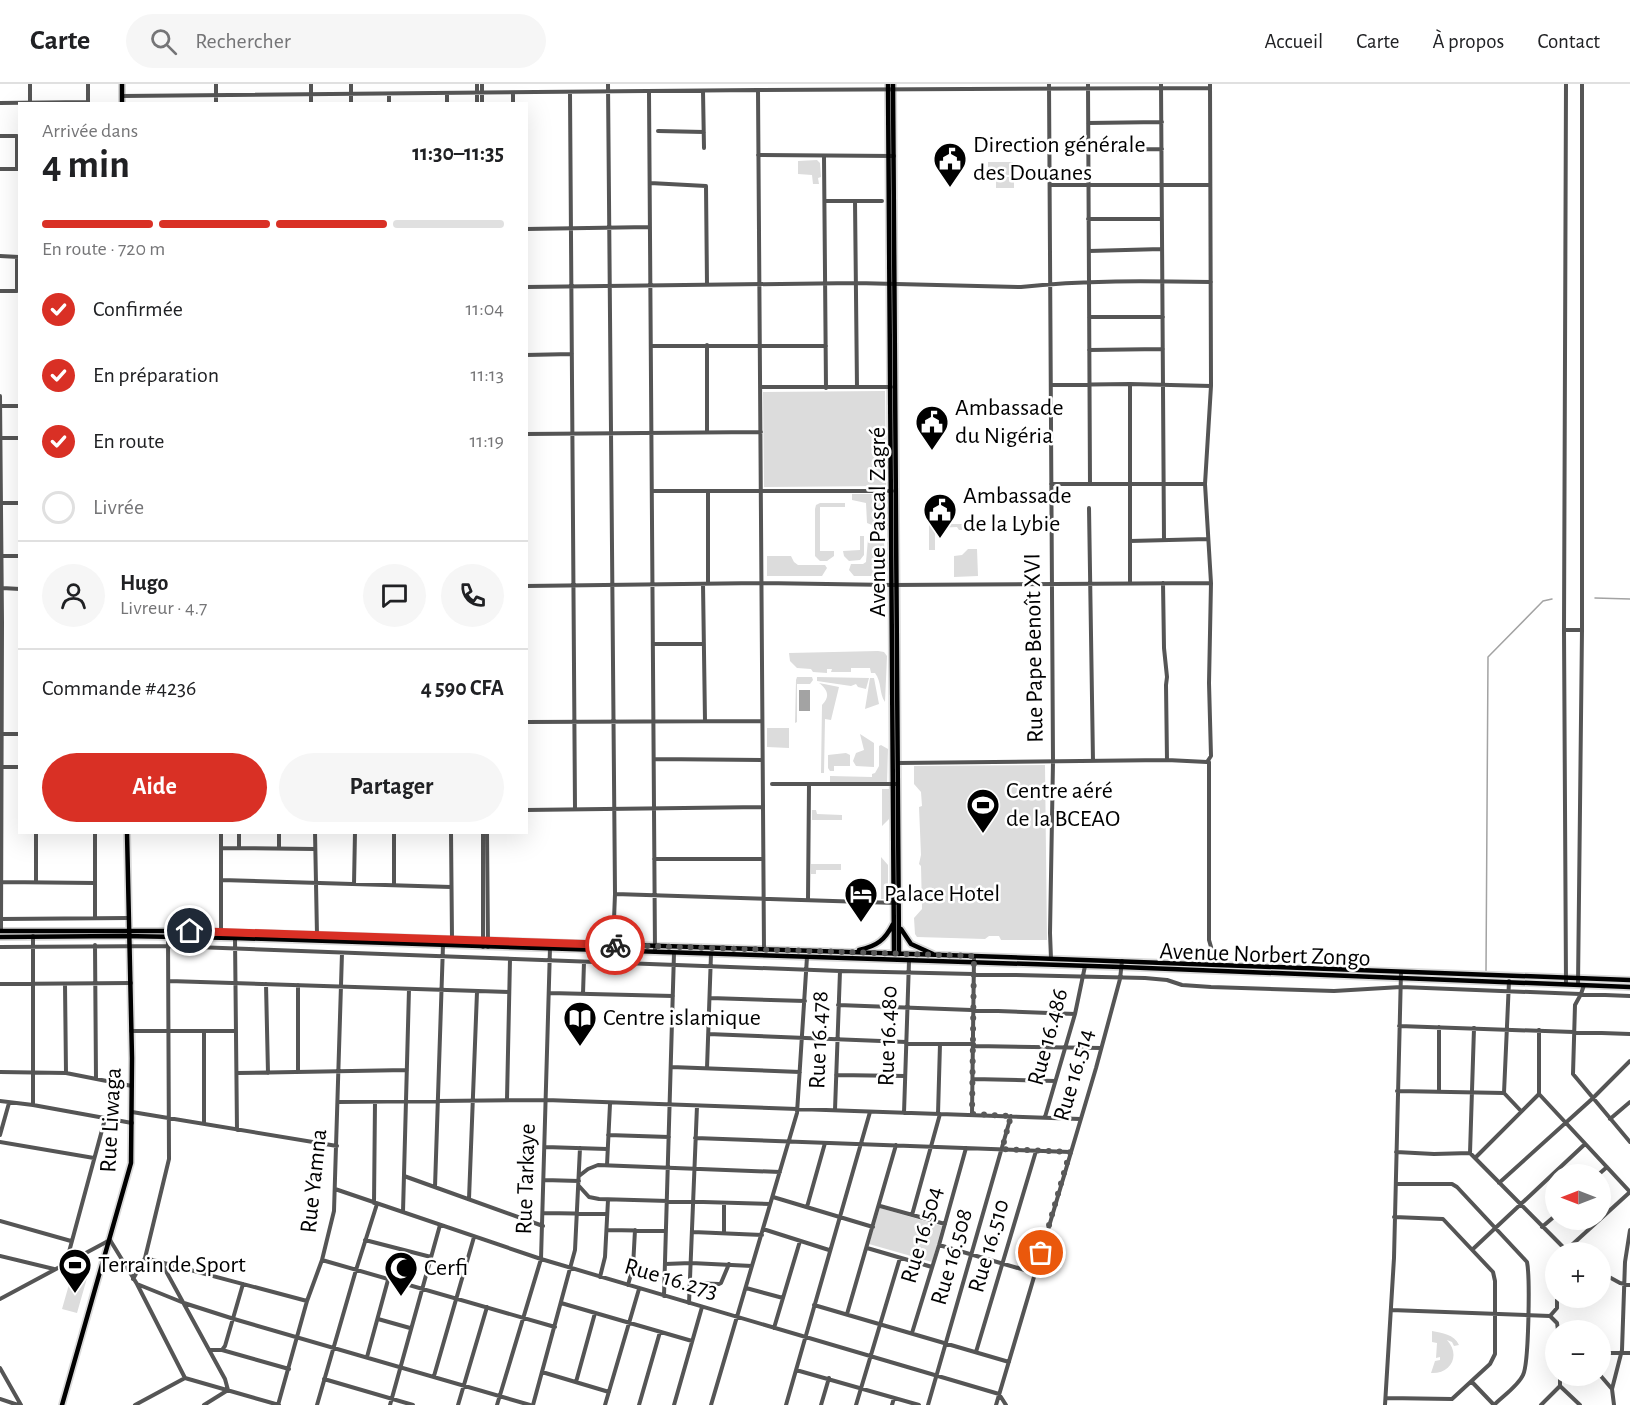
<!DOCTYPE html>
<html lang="fr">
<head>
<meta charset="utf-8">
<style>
	:root { --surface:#fff; --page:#f6f6f6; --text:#202124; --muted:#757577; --line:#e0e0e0; --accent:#d93025 }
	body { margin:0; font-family:"Alegreya Sans",sans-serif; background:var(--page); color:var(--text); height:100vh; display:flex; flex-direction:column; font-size:22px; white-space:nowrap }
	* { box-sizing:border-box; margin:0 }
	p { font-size:20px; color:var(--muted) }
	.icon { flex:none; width:33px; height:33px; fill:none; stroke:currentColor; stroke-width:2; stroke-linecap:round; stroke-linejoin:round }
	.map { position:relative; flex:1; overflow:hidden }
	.drawer { position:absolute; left:18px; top:18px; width:510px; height:732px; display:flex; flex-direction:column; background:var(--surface); border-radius:0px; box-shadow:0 6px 24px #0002 }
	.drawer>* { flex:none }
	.needle { width:39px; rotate:270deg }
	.tools { position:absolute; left:1545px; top:1080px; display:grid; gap:12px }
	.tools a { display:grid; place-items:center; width:66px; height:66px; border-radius:50%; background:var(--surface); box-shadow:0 6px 24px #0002; font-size:30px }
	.pin { position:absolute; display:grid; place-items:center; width:51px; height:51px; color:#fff; margin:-26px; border:3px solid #fff; border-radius:50%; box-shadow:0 2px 6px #0007 }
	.courier { position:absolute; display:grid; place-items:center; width:60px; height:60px; margin:-30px; border:4px solid #d93025; border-radius:50%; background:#fff; color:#222; box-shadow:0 2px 8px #0007 }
	.summary em { font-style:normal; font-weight:700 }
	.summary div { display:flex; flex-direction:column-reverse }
	.summary { display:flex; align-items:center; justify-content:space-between; height:102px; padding:0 24px }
	h1 { font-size:39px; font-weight:700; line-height:45px }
	.bar { display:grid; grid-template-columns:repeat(4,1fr); gap:9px 6px; align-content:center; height:72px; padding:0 24px }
	.bar i { height:8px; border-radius:4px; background:var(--line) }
	.bar .on { background:var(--accent) }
	.bar p { grid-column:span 4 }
	.line { display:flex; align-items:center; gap:15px; padding:0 24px; border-top:2px solid var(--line) }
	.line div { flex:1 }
	.round { display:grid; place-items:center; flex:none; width:63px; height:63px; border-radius:32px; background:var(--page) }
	ol { padding:0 24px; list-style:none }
	li { display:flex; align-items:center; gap:18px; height:66px }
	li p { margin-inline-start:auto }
	li .icon { padding:6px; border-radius:50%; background:var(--accent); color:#fff; stroke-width:4 }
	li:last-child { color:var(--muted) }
	li i { width:33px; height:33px; border:3px solid var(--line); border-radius:50% }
	.button { display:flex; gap:12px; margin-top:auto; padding:12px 24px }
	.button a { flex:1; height:69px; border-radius:36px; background:var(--accent); color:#fff; font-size:24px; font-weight:700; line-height:69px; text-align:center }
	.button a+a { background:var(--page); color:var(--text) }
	header { display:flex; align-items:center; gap:36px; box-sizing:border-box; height:84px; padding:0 30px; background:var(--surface); border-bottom:2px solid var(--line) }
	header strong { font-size:28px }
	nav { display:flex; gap:33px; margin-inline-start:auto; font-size:21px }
	.search { width:420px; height:54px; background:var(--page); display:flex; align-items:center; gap:15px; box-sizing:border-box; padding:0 21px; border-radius:33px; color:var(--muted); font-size:22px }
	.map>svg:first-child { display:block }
</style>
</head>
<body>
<header>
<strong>Carte</strong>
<div class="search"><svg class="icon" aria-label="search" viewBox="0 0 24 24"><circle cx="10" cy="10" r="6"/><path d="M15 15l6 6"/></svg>Rechercher</div>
<nav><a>Accueil</a><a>Carte</a><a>À propos</a><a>Contact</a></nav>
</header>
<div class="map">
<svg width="1630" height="1321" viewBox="0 0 1630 1321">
	<rect width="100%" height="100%" fill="#fff"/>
	<path fill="#dcdcdc" d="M817 76 820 79 821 93 818 94 819 100H813L812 91 798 90V77Z
		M988 78H1013V91H988Z
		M996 93H1014V104H996Z
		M885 307 886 402 764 403 763 308Z
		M852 410H884V441L881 446H876L872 441 867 439 866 419 852 416Z
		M820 419H845V423H820V467H834V472L827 477H820L815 472V425L816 421Z
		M929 440H962V446H959L957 443 935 444V466H929Z
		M875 449H880L884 455 885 492H854L849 486 851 480H863L866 478 868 455 874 453Z
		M860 452H864V471L860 476 849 477 844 472 843 467 860 466Z
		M968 465H977L978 492 954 493V472L962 471Z
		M767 472H791L794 478 798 481H825L827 484 822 492H767Z
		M878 567 884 568 887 572 885 618C879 610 882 598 875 589H871L870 584H851V588H831L832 585H827V589L813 588 811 585 797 584 790 577 789 569Z
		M797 593H812L813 596 810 600H797V638L795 639 796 596Z
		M817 593 869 594 866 605 858 603 856 600 851 602 817 597Z
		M870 594H874L879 620 865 625Z
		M819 599 839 603 831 636 825 635 824 689H821L822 621C831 612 827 605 819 599Z
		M767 644H789V664L767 663Z
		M860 650 874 659V683L856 682 853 677 856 669 864 666Z
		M881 661 888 665 887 699 830 698V692L872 693V690L875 689 879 682V662Z
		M846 669 850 671V682H834V687H830L828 684V671Z
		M1045 681 1047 856H1001L999 852H989L985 855 917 853 915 850 914 834 922 825 921 782 919 780 921 771 919 723 922 722 921 708 914 700V682Z
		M882 705H889L899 711 889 735 882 742Z
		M812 726H816L817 730 842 731V736H812Z
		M881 773 888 781V815H881Z
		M811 780H841V786H816V790H811Z
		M880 1124 942 1142 932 1178 869 1160Z
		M72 1190 87 1194 77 1229 62 1225Z
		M1432 1247C1442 1249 1454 1250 1459 1261L1454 1262 1452 1258 1447 1256C1461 1271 1451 1290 1431 1289L1435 1277 1440 1276V1273L1436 1274 1437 1259 1432 1258Z"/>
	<path fill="#a3a3a3" d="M799 606H810V627H799Z"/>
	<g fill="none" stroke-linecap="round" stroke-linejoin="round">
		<path stroke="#a3a3a3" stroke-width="1.5" d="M1595 514 1630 515
			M1486 887 1488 573 1543 517 1552 515"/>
		<defs>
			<path id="major" d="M122 0V20
				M888 0 894 870
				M893 0 899 870
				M901 845 911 860 933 870
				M0 847H196L974 872 1630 896
				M0 853 123 852 235 854 1121 883C1291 891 1460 895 1630 903
				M859 866C877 862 885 856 893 840
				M62 1321 131 1079 132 974 127 748"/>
		</defs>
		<use href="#major" stroke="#dbdbdb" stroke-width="8"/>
		<path stroke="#555" stroke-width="4" d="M30 0V19
			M88 0V19
			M216 0V20
			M351 0V20
			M477 0V20
			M482 0V20
			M608 0 615 810 613 861
			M1049 0 1053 678 1050 849 1051 875
			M1088 0 1090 400
			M1161 0 1164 456
			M1210 0 1211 302 1205 400 1211 499 1209 599 1211 672 1207 678H1209V856L1216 880
			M758 6 764 866
			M703 7 704 64
			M447 9V20
			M513 9V20
			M570 9 575 725
			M649 9 655 868
			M389 10V20
			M122 12 758 6 1210 4
			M0 19 88 18
			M311 20V0
			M1088 39 1162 38
			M658 47 704 48
			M0 52H17
			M17 52V85
			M1088 66 1162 65
			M758 71 894 72
			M824 73 826 304
			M0 85H19
			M650 99 706 102 707 200
			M1050 101H1210
			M825 117H882
			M855 117 857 303
			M1088 135H1162
			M526 145 650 143
			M1089 167 1162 165
			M0 172 19 173
			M526 203 856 199 1021 203C1084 196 1147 197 1211 198
			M0 207H17
			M17 207V173
			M1089 233H1163
			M707 261V348
			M651 262H826
			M1089 266 1163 265
			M526 271 572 270
			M1130 300V499
			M1051 301 1130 300 1211 302
			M760 303H891
			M0 312 2 538 1 847
			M0 322H20
			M526 350 761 348
			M0 354H20
			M1051 400H1205
			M652 407H892
			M1 419H20
			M1089 424 1093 677
			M1130 457 1208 455
			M2 472H20
			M1163 499 1164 564 1167 593 1166 601 1167 676
			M703 500 705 637
			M708 500V407
			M526 502 761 499 891 501 1211 499
			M2 504 20 505
			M1564 546H1582
			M653 560H704
			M526 638 762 637
			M2 650H20
			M654 675 762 676
			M898 679 1167 676 1207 678
			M0 683H20
			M772 700H898
			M526 726 763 723
			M36 748V798
			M221 748V848
			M239 748V764
			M279 748V765
			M315 748 317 851
			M394 748V801
			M451 748 452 855
			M483 748V863
			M487 748 488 863
			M221 764 315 765
			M654 775H763
			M221 796 451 803
			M1 798 95 799
			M354 800 355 748
			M615 810 896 819
			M808 816 809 700
			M95 834V748
			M0 835 129 834
			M235 854 237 1046
			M95 861 96 995
			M0 863 169 862 840 887 1145 894 1167 896 1182 901 1211 903 1334 907 1401 903 1630 912
			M169 897 509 908
			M0 900 131 899
			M65 900 66 989
			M266 900 268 989
			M1566 900 1564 546 1566 0
			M298 901V988
			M1578 901 1582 546V0
			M1584 901 1581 910 1575 921 1573 990 1630 1058
			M549 909 673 912
			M583 910 584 878
			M710 914 805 917
			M838 921 1075 930
			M1399 942 1630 950
			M1474 944 1470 1069 1568 1168
			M1539 946V1010L1630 1108
			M131 947H235
			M204 948V1040
			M708 950 906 958
			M906 960H974
			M974 962 1101 964
			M671 983 800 988
			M707 984 711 870
			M0 988 66 989 132 1002
			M237 989 407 986
			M836 991 905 992
			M973 995 1055 997
			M1397 1007 1504 1009 1521 1027
			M1439 1008V943
			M1504 1009 1509 897
			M507 1015 510 875
			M0 1017 33 1021 132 1039
			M338 1018 546 1016 1080 1035
			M33 1021V852
			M835 1026 840 887
			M132 1028 337 1062
			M904 1029 909 877
			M938 1030 940 960
			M972 1031 974 872
			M1045 1033 1075 930 1085 882
			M1610 1035 1630 1018
			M0 1051 9 1019
			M608 1051 669 1053
			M695 1054 1070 1068
			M0 1058 94 1074
			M545 1063 607 1065
			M1396 1068 1434 1070 1470 1069
			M1475 1074 1539 1010
			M607 1081 610 1020
			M1599 1090 1607 1083
			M404 1092 543 1142
			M579 1092 588 1085 598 1081 780 1088
			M544 1096 579 1097
			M1499 1099 1592 1015 1630 977
			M1396 1100H1452L1457 1103 1527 1178C1530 1193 1529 1279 1523 1291 1518 1302 1503 1312 1494 1321
			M579 1102 589 1113 599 1115 770 1120
			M435 1103 443 861
			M335 1105 541 1175 999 1310 1006 1321
			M773 1113 873 1143
			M469 1115 477 908
			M374 1119 375 1018
			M880 1122 945 1140
			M807 1123 825 1059
			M403 1128 409 905
			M543 1129 607 1130
			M912 1131 940 1030
			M0 1137 71 1157
			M1542 1143 1556 1131
			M763 1145 829 1166
			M607 1146 665 1147
			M693 1148 762 1151
			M724 1149V1119
			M365 1156 431 1173
			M939 1161 1035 1189
			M867 1164 932 1183
			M1473 1165 1585 1060
			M1564 1168 1630 1108
			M0 1172 54 1185
			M145 1174 307 1217
			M322 1176 555 1243
			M161 1178 225 1295 228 1306 204 1321
			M66 1179 105 1035
			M665 1180 691 1179 752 1182
			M1600 1188 1620 1199 1630 1201
			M600 1193 605 1173 608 1116
			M133 1195 145 1174 169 1075 168 852
			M690 1199 719 1200 721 1199 729 1180
			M137 1200 184 1219 234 1235 530 1321
			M628 1201 633 1183 635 1146
			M746 1204 783 1214
			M664 1212 674 869
			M0 1215 110 1156 137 1200 185 1294
			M561 1219 692 1257
			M689 1219 697 1022
			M814 1221 1009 1278
			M1391 1226 1550 1232 1557 1224V1214
			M847 1230 896 1061
			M1550 1232 1557 1239 1558 1246
			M378 1235 410 1244
			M774 1244 800 1157
			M912 1249 939 1161 966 1064
			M209 1266H222L225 1262 243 1200
			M222 1266 289 1285
			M976 1268 1036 1067
			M1600 1269H1630
			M367 1273 388 1196
			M0 1284 21 1321
			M796 1286 919 1321
			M542 1288 609 1308
			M1600 1291 1612 1305 1614 1321
			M434 1292 474 1153
			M324 1295 413 1321
			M576 1298 595 1229
			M1472 1298 1494 1321
			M1560 1302 1580 1321
			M1612 1305 1622 1266 1625 1178 1630 1146
			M1386 1314 1452 1315 1490 1280 1495 1270V1197L1493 1188 1443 1135 1394 1133
			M0 1315 18 1321
			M135 1321 185 1294 279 1321
			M278 1321 307 1217 322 1176 334 1127 342 869
			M317 1321 356 1186 377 1120
			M390 1321 440 1141
			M458 1321 487 1223
			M497 1321 541 1175 550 864
			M533 1321 575 1166 580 1064
			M605 1321 639 1205
			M639 1321 660 1248
			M674 1321 702 1223
			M711 1321 797 1029 807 873
			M786 1321 870 1028
			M821 1321 829 1294
			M856 1321 900 1174
			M892 1321 894 1314
			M928 1321 1011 1032
			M996 1321 1096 984 1120 895 1122 877
			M1385 1321 1394 1174 1401 888
			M1541 1321 1560 1302V1292"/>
		<use href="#major" stroke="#000" stroke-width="4.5"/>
	</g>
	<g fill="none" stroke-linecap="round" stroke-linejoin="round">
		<path stroke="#595959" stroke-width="6" stroke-dasharray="0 10.8" d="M615 861 974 872 972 1030 1011 1032 1002 1065 1070 1068 1041 1169"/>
		<path stroke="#d93025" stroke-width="8" d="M190 847 615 861"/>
	</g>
	<defs>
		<symbol id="civic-pin" viewBox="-11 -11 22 30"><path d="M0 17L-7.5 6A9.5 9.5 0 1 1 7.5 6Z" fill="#000" stroke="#fff"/><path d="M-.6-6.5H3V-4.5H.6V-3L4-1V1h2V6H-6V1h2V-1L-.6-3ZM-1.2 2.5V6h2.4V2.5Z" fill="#fff"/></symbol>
		<symbol id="stadium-pin" viewBox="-11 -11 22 30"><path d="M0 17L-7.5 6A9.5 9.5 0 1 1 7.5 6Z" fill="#000" stroke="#fff"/><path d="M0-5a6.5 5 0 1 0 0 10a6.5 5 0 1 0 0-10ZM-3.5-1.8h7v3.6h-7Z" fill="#fff"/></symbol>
		<symbol id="hotel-pin" viewBox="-11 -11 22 30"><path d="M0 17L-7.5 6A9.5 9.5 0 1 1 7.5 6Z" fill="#000" stroke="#fff"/><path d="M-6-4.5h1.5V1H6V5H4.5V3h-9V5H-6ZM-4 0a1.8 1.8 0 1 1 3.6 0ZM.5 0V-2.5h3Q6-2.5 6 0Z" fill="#fff"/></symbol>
		<symbol id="library-pin" viewBox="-11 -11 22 30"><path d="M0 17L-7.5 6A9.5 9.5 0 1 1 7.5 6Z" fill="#000" stroke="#fff"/><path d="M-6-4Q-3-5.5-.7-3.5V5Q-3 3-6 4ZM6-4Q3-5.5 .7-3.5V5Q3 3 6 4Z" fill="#fff"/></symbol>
		<symbol id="mosque-pin" viewBox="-11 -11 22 30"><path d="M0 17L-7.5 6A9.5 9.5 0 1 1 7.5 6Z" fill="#000" stroke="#fff"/><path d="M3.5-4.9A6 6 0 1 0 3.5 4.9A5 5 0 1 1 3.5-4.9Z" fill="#fff"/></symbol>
	</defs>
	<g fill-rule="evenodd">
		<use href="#civic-pin" x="931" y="56" width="38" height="52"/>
		<use href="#civic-pin" x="913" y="319" width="38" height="52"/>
		<use href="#civic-pin" x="921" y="407" width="38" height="52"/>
		<use href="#stadium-pin" x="964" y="702" width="38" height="52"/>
		<use href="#hotel-pin" x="842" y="791" width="38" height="52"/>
		<use href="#library-pin" x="561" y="915" width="38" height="52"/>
		<use href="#stadium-pin" x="56" y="1162" width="38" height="52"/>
		<use href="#mosque-pin" x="382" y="1165" width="38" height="52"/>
	</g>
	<g text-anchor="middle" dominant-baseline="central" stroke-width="5" stroke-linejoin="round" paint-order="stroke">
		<g font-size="24" fill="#000" stroke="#fff" text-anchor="start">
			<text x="973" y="61">Direction générale<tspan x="973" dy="28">des Douanes</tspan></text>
			<text x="955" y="324">Ambassade<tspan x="955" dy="28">du Nigéria</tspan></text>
			<text x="963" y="412">Ambassade<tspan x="963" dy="28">de la Lybie</tspan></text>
			<text x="1006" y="707">Centre aéré<tspan x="1006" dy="28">de la BCEAO</tspan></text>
			<text x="884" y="810">Palace Hotel</text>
			<text x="603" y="934">Centre islamique</text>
			<text x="98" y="1181">Terrain de Sport</text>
			<text x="424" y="1184">Cerfi</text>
		</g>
		<g font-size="24" fill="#000" stroke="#fff">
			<text transform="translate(878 438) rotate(-90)">Avenue Pascal Zagré</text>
			<text transform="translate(1034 564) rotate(-91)">Rue Pape Benoît XVI</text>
			<text transform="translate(1265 871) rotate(2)">Avenue Norbert Zongo</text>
			<text transform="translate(888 952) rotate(-88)">Rue 16.480</text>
			<text transform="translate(1048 953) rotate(-75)">Rue 16.486</text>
			<text transform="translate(819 956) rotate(-88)">Rue 16.478</text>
			<text transform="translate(1074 991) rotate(-74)">Rue 16.514</text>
			<text transform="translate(111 1036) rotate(-87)">Rue Liwaga</text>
			<text transform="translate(526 1095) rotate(-88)">Rue Tarkaye</text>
			<text transform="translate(314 1097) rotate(-84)">Rue Yamna</text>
			<text transform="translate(922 1151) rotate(-74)">Rue 16.504</text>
			<text transform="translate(989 1162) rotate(-74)">Rue 16.510</text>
			<text transform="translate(952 1173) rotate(-74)">Rue 16.508</text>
			<text transform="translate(671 1195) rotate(16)">Rue 16.273</text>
		</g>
	</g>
</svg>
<div class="tools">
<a><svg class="needle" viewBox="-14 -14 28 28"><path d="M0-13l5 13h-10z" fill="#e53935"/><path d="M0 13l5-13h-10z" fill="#757577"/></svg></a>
<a>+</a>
<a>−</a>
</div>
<div class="pin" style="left:1041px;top:1169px;background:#ea580c"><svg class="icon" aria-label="bag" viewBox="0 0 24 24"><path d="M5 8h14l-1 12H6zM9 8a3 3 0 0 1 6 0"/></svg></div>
<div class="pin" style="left:190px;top:847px;background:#1f2937"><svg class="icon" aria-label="home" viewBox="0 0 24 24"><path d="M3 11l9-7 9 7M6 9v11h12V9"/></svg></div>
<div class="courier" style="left:615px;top:861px"><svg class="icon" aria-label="bike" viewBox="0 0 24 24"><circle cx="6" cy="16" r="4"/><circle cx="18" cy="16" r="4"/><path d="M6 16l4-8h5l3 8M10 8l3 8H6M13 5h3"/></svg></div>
<section class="drawer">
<div class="summary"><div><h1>4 min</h1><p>Arrivée dans</p></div><em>11:30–11:35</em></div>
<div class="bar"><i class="on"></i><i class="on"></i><i class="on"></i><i></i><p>En route · 720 m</p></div>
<ol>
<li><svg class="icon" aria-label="check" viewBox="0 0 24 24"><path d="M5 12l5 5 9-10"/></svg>Confirmée<p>11:04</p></li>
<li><svg class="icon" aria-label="check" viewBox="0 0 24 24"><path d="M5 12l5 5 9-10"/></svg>En préparation<p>11:13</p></li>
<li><svg class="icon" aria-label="check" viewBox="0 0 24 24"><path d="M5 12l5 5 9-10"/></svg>En route<p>11:19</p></li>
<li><i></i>Livrée</li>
</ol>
<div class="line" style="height:108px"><a class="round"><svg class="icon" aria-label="person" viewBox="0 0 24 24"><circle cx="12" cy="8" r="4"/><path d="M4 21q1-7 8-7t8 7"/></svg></a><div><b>Hugo</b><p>Livreur · 4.7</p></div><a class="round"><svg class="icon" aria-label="chat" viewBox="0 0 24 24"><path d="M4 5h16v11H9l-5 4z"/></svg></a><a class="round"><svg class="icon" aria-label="phone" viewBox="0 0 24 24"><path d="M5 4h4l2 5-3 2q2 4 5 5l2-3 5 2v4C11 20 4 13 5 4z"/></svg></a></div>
<div class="line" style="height:78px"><div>Commande #4236</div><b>4 590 CFA</b></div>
<div class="button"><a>Aide</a><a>Partager</a></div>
</section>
</div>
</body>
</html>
